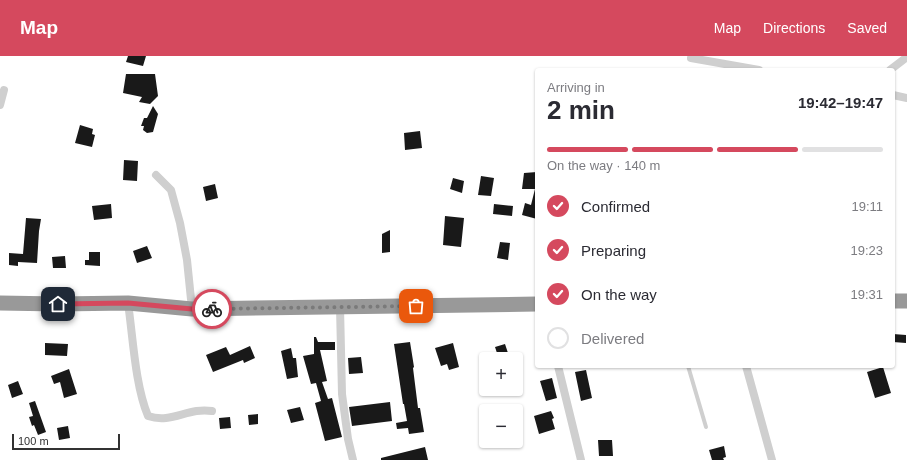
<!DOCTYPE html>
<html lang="en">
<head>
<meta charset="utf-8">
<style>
	:root { --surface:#fff; --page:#f2f2f3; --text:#2b2b33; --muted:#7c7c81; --line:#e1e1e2; --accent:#d5495e }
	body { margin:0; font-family:Arial,sans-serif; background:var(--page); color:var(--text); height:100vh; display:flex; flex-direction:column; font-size:15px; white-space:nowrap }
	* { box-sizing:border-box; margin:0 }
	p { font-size:13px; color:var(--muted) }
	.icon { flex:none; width:22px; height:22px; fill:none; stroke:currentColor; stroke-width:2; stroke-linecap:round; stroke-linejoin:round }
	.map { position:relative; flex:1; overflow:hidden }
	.panel { position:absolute; left:535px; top:12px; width:360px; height:300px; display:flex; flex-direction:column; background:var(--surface); border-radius:4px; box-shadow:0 1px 3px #0004 }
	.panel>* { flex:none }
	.controls { position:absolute; left:479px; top:296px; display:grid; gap:8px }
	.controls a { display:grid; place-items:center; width:44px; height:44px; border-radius:4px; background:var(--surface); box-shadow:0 1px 3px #0004; font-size:20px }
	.scale { position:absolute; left:12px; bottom:10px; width:108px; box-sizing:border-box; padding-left:4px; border:2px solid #323232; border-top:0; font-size:11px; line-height:14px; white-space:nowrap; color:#323232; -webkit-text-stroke:3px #fff; paint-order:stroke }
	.pin { position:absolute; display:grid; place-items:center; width:34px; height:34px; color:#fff; margin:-17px; border-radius:8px; box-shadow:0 2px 6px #0006 }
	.courier { position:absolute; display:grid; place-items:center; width:40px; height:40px; margin:-20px; border:3px solid #d5495e; border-radius:50%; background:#fff; color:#222; box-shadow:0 1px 5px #0007 }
	.headline em { font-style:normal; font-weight:600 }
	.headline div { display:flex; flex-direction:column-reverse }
	.headline { display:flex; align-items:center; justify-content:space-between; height:68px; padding:0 12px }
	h1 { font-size:26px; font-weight:600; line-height:30px }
	.bar { display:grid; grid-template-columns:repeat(4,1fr); gap:6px 4px; align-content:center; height:48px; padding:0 12px }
	.bar i { height:5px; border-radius:3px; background:var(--line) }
	.bar .on { background:var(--accent) }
	.bar p { grid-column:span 4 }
	ol { padding:0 12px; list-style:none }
	li { display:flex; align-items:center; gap:12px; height:44px }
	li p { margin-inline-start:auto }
	li .icon { padding:4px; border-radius:50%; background:var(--accent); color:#fff; stroke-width:4 }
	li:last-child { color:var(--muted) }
	li i { width:22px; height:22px; border:2px solid var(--line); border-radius:50% }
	header { display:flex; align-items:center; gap:24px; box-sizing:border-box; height:56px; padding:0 20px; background:var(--accent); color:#fff }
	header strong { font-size:19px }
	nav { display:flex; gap:22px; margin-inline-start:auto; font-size:14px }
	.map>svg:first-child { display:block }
</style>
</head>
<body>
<header>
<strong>Map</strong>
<nav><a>Map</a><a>Directions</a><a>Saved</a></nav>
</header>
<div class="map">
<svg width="907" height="404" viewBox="0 0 907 404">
	<rect width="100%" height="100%" fill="#fff"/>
	<path fill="#191919" d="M128 0H146L143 10 126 6Z
		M126 18H155L158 40 150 48 139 46 142 41 123 37Z
		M153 50 158 58 153 76 147 77 143 74 144 70H141L144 62H147Z
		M80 69 93 73 92 78 95 79 92 91 75 87Z
		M420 75 422 92 405 94 404 77Z
		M124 104 138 105 137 125 123 124Z
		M537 116V163L522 159 525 147 531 149 535 133H522L524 117Z
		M481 120 494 122 491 140 478 139Z
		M453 122 464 125 462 137 450 133Z
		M215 128 218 142 206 145 203 131Z
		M111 148 112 162 94 164 92 150Z
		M494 148 513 150 512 160 493 158Z
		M445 160 464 162 461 191 443 189Z
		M26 162 41 163 39 175 37 207 18 206V210L9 209V197L23 198Z
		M390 174V196L382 197V178Z
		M500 186 510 187 508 204 497 202Z
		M147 190 152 202 137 207 133 195Z
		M89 196H100V210L85 209V204H89Z
		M65 200 66 212H53L52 201Z
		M893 278 906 279V287L893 286Z
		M314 281H316L318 286H335V294H320L327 325 322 326 328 343 332 342 342 381 325 385 315 347 321 345 316 327 311 328 303 300 314 298Z
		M410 286 414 311 413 312 418 352H420L424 376 409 378 408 372 397 373 396 367 407 365 404 348H403L394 288Z
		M45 287 68 288 67 300 45 299Z
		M453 287 459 311 449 314 447 308 441 310 435 292Z
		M505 288 510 303H499L495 291Z
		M250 290 255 302 244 307 243 304 213 316 206 299 226 291 230 299Z
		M291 292 293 302H296L298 321 287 323 281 295Z
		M361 301 363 317 349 318 348 302Z
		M883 311 891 337 875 342 867 316Z
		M69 313 77 338 64 342 60 326 54 328 51 320Z
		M586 314 592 342 581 345 575 316Z
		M552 322 557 342 546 345 540 325Z
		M18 325 23 338 12 342 8 329Z
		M35 345 46 376 38 379 34 369 32 370 29 361 33 360 29 347Z
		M390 346 392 365 352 370 349 351Z
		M300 351 304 364 291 367 287 354Z
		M551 355 554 362 552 363 555 373 539 378 534 360Z
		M258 358V368L249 369 248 359Z
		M230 361 231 372 220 373 219 362Z
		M68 370 70 382 59 384 57 372Z
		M598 384H612L613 400H599Z
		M724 390 726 401 723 402 724 404H712L709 394Z
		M425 391 428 404H381V402Z"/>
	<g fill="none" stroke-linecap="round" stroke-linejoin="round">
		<path stroke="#cfcfcf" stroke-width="4" d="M688 310 706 371"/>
		<path stroke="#cfcfcf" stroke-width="8" d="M691 2 759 14
			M890 14 907 1
			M893 39 907 42
			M0 49 4 34
			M156 119 171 134 180 167 187 204 192 253
			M128 247C133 281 135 329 148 360 172 368 188 351 212 355
			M340 251 342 338 348 383 353 404
			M558 310 581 404
			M746 310 772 404"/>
		<path stroke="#999" stroke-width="15" d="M893 245H907
			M0 247 58 248 128 247 192 253 537 248"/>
	</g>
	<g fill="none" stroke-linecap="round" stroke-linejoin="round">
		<path stroke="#7a7a7a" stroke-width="4" stroke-dasharray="0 7.2" d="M212 253 416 250"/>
		<path stroke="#d5495e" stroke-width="5" d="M58 248 128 247 192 253H212"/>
	</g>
</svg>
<div class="controls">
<a>+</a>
<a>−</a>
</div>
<div class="scale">100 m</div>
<div class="pin" style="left:416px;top:250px;background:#ea580c"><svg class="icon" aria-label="bag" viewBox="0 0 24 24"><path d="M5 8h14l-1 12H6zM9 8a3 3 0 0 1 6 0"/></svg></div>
<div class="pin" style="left:58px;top:248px;background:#1f2937"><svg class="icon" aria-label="home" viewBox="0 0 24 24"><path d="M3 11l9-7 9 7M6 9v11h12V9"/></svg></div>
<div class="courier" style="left:212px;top:253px"><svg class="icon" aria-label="bike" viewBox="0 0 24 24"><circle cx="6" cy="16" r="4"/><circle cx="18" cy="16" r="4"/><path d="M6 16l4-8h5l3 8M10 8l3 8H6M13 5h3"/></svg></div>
<section class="panel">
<div class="headline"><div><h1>2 min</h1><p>Arriving in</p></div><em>19:42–19:47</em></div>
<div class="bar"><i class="on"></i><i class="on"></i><i class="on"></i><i></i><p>On the way · 140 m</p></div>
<ol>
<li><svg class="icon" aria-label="check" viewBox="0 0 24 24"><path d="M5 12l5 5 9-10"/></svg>Confirmed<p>19:11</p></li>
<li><svg class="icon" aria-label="check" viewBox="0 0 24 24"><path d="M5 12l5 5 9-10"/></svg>Preparing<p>19:23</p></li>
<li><svg class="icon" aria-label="check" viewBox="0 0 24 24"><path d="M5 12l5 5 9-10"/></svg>On the way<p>19:31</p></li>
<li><i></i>Delivered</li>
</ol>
</section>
</div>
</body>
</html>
